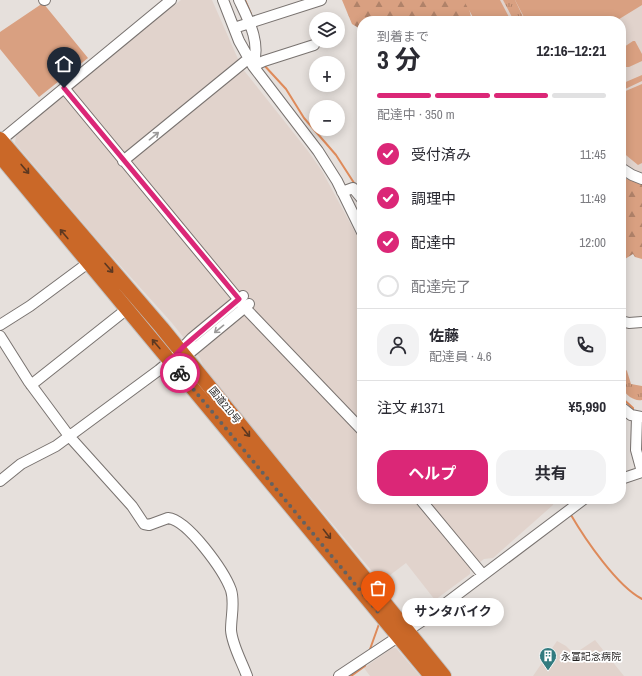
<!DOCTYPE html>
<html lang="ja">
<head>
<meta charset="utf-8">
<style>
	:root { --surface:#fff; --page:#f2f2f3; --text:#2b2b33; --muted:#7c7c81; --line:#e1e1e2; --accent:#db2777 }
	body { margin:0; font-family:"Archivo Narrow","Noto Sans JP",sans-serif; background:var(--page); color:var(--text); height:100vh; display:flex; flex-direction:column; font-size:15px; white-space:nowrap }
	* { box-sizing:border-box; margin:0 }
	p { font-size:13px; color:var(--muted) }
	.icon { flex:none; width:22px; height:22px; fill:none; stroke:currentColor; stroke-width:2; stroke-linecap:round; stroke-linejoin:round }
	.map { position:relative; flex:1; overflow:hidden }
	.drawer { position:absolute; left:357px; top:16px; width:269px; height:488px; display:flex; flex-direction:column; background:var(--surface); border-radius:16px; box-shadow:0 2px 10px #0003 }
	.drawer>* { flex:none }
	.buttons { position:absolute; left:309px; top:12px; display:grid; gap:8px }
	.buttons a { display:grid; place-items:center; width:36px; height:36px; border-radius:50%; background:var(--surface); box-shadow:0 2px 10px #0003; font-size:20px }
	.pin { position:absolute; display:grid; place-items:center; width:34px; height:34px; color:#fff; margin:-41px -17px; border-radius:50% 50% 50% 0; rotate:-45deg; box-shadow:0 0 4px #0007 }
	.pin .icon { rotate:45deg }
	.courier { position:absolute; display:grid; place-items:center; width:40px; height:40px; margin:-20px; border:3px solid #db2777; border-radius:50%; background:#fff; color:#222; box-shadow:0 1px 5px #0007 }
	.bubble { position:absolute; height:28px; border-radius:14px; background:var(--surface); box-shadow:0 2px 10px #0003; font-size:13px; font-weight:700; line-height:28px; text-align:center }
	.headline em { font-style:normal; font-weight:700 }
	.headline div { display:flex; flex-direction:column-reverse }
	.headline { display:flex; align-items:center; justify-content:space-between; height:68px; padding:0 20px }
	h1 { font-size:26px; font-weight:700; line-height:30px }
	.bar { display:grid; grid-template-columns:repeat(4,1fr); gap:6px 4px; align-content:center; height:48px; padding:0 20px }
	.bar i { height:5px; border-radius:3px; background:var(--line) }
	.bar .active { background:var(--accent) }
	.bar p { grid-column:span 4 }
	.line { display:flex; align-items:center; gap:10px; padding:0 20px; border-top:1px solid var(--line) }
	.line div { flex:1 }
	.round { display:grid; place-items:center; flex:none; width:42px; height:42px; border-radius:16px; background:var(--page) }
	ol { padding:0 20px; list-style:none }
	li { display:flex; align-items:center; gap:12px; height:44px }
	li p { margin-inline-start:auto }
	li .icon { padding:4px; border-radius:50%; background:var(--accent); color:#fff; stroke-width:4 }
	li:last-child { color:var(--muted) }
	li i { width:22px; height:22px; border:2px solid var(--line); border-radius:50% }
	.button { display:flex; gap:8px; margin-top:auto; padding:8px 20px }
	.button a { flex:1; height:46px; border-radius:16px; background:var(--accent); color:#fff; font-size:16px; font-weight:700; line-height:46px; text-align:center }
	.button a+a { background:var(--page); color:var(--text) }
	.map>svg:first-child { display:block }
</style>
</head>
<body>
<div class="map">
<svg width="642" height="676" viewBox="0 0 642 676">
	<defs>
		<pattern id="grass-tufts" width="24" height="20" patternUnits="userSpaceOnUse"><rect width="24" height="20" fill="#d9a081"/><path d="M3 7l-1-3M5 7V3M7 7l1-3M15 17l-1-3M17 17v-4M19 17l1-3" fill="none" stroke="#b08269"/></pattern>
		<pattern id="forest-firs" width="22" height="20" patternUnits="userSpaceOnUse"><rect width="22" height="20" fill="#d9a081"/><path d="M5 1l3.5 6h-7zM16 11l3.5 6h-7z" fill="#b08269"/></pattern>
	</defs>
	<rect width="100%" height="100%" fill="#e6e0dc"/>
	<path fill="#e1d3cc" d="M181 0H212L242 68 308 151 322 171 362 245V499H555L553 505 493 558 484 559 470 570V574L435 600 406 563 381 582 206 372 200 358 172 323 101 244 15 143 16 136 93 69Z
		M468 0H642V174L621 161V21H474Z
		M595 640 624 676H533L557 641 566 646 574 654Z
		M392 648H396L420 676H370L364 668Z"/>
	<path fill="url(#grass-tufts)" d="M503 0H515L525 21H514Z
		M621 364 627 371 631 384 642 386V400C637 401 634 399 630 397 618 388 621 377 621 364Z"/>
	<path fill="url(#forest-firs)" d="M342 0H467L472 21H362V30L352 24Z
		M642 75V81L621 91V84Z
		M621 177 642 184V259L635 257 633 254 625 259 621 254Z"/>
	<path fill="#d9a081" d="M466 0H500L511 21H475L464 1Z
		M515 0H642V5L616 21H526Z
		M43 3 88 58 39 97 0 49V32Z
		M633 41H635L642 54V61L629 67H626L621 58V49Z
		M642 84V163L638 165 621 151V93Z"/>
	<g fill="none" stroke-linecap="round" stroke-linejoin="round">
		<path stroke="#de8a5a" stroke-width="2" d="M245 0 251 14
			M263 64 286 89 304 118 336 155 356 186
			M621 397 633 408V411
			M571 515C585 539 617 586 642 599
			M369 652 379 624
			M351 676 365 666 366 662"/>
		<defs>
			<path id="minor" d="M44 0H45
				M223 0 239 41 253 66 318 151 337 181 362 232
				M239 0C249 21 261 43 253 66
				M234 28 321 0
				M253 66 264 61 314 45
				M64 88 249 312 362 430
				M0 141 171 0
				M123 161 248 59
				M621 168 632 175 642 179
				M342 192 353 188 362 199
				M621 321 629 323 642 322
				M0 325 30 306 88 263
				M0 336 29 382 69 436 132 506 144 524 149 525 168 518C188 520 224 571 231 590 235 603 231 616 231 630 232 645 242 662 247 676
				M179 357 192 351 249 304
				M31 385 127 309
				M621 407 631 415 642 417
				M637 417 636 450 642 472
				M621 479 642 472
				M0 481 21 464 56 446 159 370 170 361 192 338 243 296
				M420 499 483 575
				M339 676 425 619 584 499"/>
			<path id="highway" d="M0 139 162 328 444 676
				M0 156 431 676"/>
		</defs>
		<use href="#minor" stroke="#797370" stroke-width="12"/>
		<use href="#highway" stroke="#c1c0c0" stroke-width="16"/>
		<use href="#minor" stroke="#fff" stroke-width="10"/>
		<use href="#highway" stroke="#ca6828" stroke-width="14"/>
	</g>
	<defs><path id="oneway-shaft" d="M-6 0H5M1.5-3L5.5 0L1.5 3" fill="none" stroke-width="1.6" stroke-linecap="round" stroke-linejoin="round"/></defs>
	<g stroke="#9b9a99">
		<use href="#oneway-shaft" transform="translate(154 136) rotate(-39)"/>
		<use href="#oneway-shaft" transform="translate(219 329) rotate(141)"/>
	</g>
	<g stroke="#5c3821">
		<use href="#oneway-shaft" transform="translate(25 169) rotate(50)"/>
		<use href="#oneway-shaft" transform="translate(64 234) rotate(-130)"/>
		<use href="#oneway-shaft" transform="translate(109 268) rotate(49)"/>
		<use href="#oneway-shaft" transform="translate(156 344) rotate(-130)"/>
		<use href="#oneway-shaft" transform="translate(246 432) rotate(51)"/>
		<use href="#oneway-shaft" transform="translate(327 534) rotate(52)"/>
	</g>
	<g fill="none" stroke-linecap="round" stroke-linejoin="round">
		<path stroke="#656260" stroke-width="4" stroke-dasharray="0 7.2" d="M180 373 378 612"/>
		<path stroke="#db2777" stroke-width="5" d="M64 88 239 299 184 346 170 361 180 373"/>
	</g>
	<defs>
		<symbol id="building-pin" viewBox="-11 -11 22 30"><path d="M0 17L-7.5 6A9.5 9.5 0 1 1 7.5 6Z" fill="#327b7f" stroke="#fff"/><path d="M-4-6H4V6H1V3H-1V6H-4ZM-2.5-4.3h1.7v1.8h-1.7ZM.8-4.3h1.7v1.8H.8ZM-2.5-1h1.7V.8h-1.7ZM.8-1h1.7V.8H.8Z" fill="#fff"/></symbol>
	</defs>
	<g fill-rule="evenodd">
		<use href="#building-pin" x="538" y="646" width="20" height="27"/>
	</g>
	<g text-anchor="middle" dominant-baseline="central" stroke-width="3.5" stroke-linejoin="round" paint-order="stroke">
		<g font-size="10" fill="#201e1d" stroke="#fff">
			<text transform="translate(225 405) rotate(51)">国道210号</text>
		</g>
		<g font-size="10" fill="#201e1d" stroke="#fff" text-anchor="start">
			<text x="561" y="656">永富記念病院</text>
		</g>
	</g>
</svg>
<div class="buttons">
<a><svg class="icon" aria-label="layers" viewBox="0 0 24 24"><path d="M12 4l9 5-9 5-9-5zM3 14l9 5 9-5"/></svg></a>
<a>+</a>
<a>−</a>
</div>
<div class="pin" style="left:378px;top:612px;background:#ea580c"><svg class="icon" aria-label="bag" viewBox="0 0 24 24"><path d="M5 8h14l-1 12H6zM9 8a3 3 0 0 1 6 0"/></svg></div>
<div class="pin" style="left:64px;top:88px;background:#1f2937"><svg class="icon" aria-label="home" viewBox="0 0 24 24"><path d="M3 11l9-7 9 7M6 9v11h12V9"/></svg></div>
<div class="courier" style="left:180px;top:373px"><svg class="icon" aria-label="bike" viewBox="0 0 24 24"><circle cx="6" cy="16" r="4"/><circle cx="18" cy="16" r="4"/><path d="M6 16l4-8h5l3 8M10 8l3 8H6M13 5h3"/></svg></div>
<div class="bubble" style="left:402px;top:598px;width:102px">サンタバイク</div>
<section class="drawer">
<div class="headline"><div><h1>3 分</h1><p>到着まで</p></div><em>12:16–12:21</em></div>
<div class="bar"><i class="active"></i><i class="active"></i><i class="active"></i><i></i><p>配達中 · 350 m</p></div>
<ol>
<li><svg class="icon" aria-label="check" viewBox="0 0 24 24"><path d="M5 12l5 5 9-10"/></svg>受付済み<p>11:45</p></li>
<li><svg class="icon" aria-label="check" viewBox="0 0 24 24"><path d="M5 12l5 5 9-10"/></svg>調理中<p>11:49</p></li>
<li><svg class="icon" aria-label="check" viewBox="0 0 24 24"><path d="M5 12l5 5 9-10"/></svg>配達中<p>12:00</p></li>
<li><i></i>配達完了</li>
</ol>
<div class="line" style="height:72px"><a class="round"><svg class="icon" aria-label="person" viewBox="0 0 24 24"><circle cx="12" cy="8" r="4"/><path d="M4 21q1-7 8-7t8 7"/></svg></a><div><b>佐藤</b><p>配達員 · 4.6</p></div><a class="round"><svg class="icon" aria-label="phone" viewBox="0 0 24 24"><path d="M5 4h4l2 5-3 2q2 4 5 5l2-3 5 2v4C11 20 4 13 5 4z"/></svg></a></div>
<div class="line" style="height:52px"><div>注文 #1371</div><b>¥5,990</b></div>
<div class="button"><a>ヘルプ</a><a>共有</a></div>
</section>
</div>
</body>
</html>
